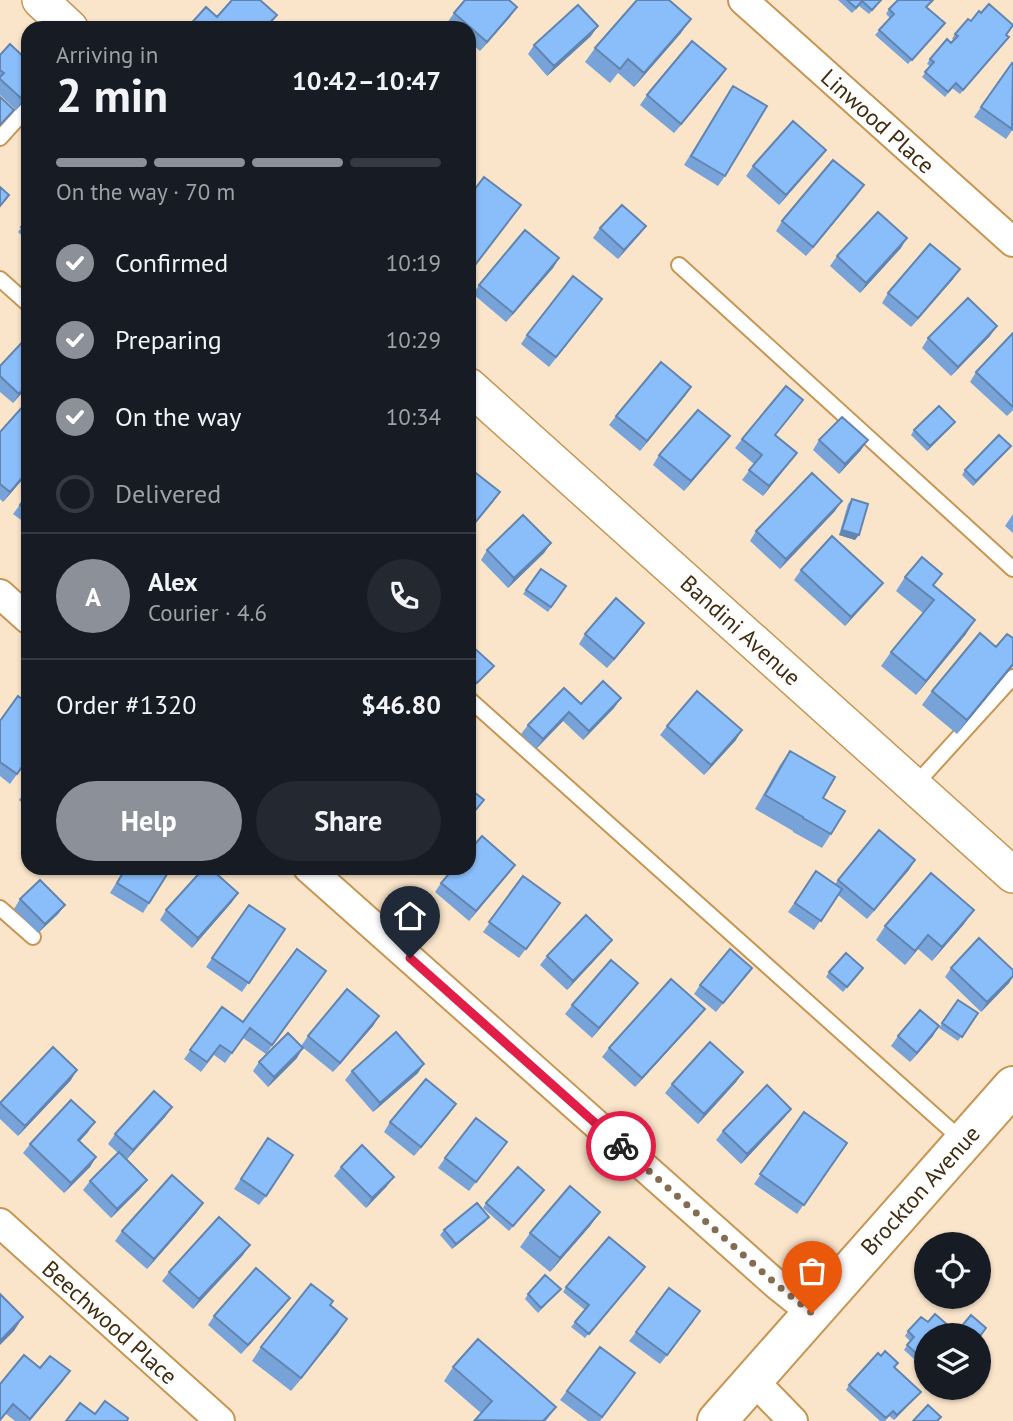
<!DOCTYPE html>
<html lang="en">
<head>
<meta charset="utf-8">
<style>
	:root { --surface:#171b24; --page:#242831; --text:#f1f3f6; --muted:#9ea1a6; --line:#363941; --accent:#8c9099 }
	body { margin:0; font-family:"PT Sans",sans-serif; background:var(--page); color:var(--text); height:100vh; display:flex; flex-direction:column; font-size:26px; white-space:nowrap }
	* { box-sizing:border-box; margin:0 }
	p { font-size:23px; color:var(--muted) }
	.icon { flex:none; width:38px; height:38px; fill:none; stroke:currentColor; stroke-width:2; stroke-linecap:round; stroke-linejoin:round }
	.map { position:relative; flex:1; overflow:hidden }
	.drawer { position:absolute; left:21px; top:21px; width:455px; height:854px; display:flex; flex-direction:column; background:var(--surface); border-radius:21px; box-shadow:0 2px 5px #0004 }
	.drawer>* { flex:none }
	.tools { position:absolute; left:914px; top:1232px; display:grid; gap:14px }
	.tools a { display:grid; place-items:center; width:77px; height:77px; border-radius:50%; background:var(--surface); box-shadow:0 2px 5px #0004; font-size:35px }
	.pin { position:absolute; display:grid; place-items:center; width:60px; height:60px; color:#fff; margin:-72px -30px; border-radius:50% 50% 50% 0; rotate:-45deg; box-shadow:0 0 7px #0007 }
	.pin .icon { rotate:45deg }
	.courier { position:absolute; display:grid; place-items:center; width:70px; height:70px; margin:-35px; border:5px solid #e11d48; border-radius:50%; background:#fff; color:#222; box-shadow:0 2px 9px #0007 }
	.summary em { font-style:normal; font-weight:800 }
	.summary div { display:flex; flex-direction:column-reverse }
	.summary { display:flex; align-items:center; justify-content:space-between; height:119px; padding:0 35px }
	h1 { font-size:46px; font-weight:800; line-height:52px }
	.bar { display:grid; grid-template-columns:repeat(4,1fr); gap:10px 7px; align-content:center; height:84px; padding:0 35px }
	.bar i { height:9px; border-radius:5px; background:var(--line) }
	.bar .on { background:var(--accent) }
	.bar p { grid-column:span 4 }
	.line { display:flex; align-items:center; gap:18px; padding:0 35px; border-top:2px solid var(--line) }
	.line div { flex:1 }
	.round { display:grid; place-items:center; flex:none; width:74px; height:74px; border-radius:37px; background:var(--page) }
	ol { padding:0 35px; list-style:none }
	li { display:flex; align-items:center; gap:21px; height:77px }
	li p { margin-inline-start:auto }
	li .icon { padding:7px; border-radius:50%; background:var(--accent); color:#fff; stroke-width:4 }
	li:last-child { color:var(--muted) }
	li i { width:38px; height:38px; border:4px solid var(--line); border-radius:50% }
	.primary-button { display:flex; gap:14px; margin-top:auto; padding:14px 35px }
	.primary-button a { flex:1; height:80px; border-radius:42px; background:var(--accent); color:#fff; font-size:28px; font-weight:800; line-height:80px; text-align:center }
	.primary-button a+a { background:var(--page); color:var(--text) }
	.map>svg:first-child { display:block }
</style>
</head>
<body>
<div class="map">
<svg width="1013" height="1421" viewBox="0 0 1013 1421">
	<rect width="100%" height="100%" fill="#fae5cb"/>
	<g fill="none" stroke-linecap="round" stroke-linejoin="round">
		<defs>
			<path id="service" d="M0 138 28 107
				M679 265 1013 569
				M0 279 28 304
				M469 699 963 1141
				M915 785 1013 677
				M0 908 33 937"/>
			<path id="minor" d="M743 0 1013 242
				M0 594 28 619
				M308 868 777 1285 812 1313
				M0 1223 220 1421
				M754 1381 793 1421"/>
			<path id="tertiary" d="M40 0 70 28
				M469 386 1013 875"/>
			<path id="secondary" d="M717 1421 1013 1086"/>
		</defs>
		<use href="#service" stroke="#c89653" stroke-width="18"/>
		<use href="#minor" stroke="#c89653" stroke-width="32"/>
		<use href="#tertiary" stroke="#c89653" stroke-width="38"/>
		<use href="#secondary" stroke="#c89653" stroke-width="42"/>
		<use href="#service" stroke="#fff" stroke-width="14"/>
		<use href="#minor" stroke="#fff" stroke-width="28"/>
		<use href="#tertiary" stroke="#fff" stroke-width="35"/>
		<use href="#secondary" stroke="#fff" stroke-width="38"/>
	</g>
	<path fill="#77a3d8" d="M838 0H882L869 14 859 6 852 13Z
		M927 7 941 28 908 64 875 35 890 18 886 14 889 9Z
		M454 13 510 17 480 51 469 42V28H453L447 23Z
		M971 21 1006 35 1009 37 960 94 952 88 945 97 922 77 930 66 927 64 930 59 951 43 954 40 952 39 955 34Z
		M681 33 634 87 618 73 610 83 585 62 595 48Z
		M591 36 547 76 528 54 534 45Z
		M0 55 28 97 16 110 0 95Z
		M1012 63 1013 129 1006 139 974 117Z
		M720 78 674 133 640 105 647 95Z
		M733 86 725 176 718 186 684 165Z
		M28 143V155L23 150Z
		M826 150 819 159 779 205 746 176 753 166Z
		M28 183V197L21 191Z
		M857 195 806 256 776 231 782 221Z
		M28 219V241L18 232Z
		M646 226 639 235 618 259 593 238 600 228Z
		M901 248 860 293 830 266 837 256Z
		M559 258 553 268 506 322 473 294 479 285Z
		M953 279 911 327 882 303 888 293Z
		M596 308 549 367 521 344 527 335Z
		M1013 333V410L1007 416 970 382 976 372Z
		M990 336 951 376 922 348 928 338Z
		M0 366 28 386 13 403 0 392Z
		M691 387 640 451 609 425 616 416Z
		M803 400 775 435 797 453 763 496 742 480 754 464 735 448 742 439Z
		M28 406V473L3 502 0 499V432Z
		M955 422 951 427 927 451 911 435 914 430Z
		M819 440 861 450 839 474 813 450Z
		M723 445 684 491 653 465 659 455Z
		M1007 451 973 486 962 475 965 470Z
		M28 494V525L13 514Z
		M852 499 855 540 839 535 848 504Z
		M835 511 780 569 750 541 756 531Z
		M1013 514V533L1005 526Z
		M551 543 544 553 508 588 481 560 487 550Z
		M541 569 566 586 548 612 523 594Z
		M801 570 883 583 876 592 845 626 794 580Z
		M905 577 933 585 966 634 916 695 881 666 891 652 923 613 896 591Z
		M644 623 607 668 579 644 585 634Z
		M1013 638V666L957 734 922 705 932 691 996 647Z
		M469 651 494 666 473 688 469 684Z
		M621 698 614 708 583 740 563 721 536 749 521 734 528 725 581 704Z
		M0 721 28 759 10 784 0 776Z
		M667 726 736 740 704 775 660 735Z
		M790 751 823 798 831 834 822 848 793 832V831L755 809 780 765Z
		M28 787V808L19 800Z
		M915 860 867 919 838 895 814 930 788 912 816 871 835 884 838 880Z
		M515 865 508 874 469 921 435 892 441 883Z
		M125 868H171L143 913 110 893Z
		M413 868H428L422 875Z
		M523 876 560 903 519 958 483 932Z
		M20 899 65 905 58 914 38 933 14 909Z
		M232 902 192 948 160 920 166 910Z
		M249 905 285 929 242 992 206 967Z
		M964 924 932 961 918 949 905 965 876 940 885 926Z
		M605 949 567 990 540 965 547 956Z
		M863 968 843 992 826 977 829 972Z
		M951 968 1013 970V977L1009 983 981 1012 945 977Z
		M326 971 266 1054 243 1038 225 1063 214 1055 201 1072 184 1059 222 1007 243 1022Z
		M745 977 716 1012 694 994 700 985Z
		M631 992 592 1038 565 1014 572 1005Z
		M958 1000 978 1013 958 1041 939 1028Z
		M379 1016 373 1026 333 1072 301 1046 308 1036Z
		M698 1018 635 1087 602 1057 609 1048Z
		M898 1036H933L910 1062 891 1046Z
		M297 1058 268 1087 253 1071 259 1062Z
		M352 1071 418 1073 373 1112 345 1080Z
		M743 1072 736 1082 698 1124 665 1093 672 1084Z
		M71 1080 18 1136 0 1119V1103Z
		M172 1107 165 1117 127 1159 147 1180 140 1189 111 1218 83 1190 90 1181 118 1153 108 1144 115 1134Z
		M791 1109 784 1118 741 1164 716 1140 723 1131Z
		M804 1112 847 1143 797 1214 754 1184Z
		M449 1114 414 1156 384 1132 390 1122Z
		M88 1132 80 1141 96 1157 90 1167 64 1193 23 1153 30 1144Z
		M268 1138 266 1196 259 1205 234 1189Z
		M507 1142 469 1191 438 1168 445 1158Z
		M341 1167 387 1186 366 1208 334 1176Z
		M541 1195 509 1231 483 1208 486 1203Z
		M197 1212 147 1269 115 1241 122 1231Z
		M600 1212 590 1226 550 1272 520 1247 530 1233Z
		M489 1217 485 1222 452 1249 440 1235 444 1230Z
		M243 1255 193 1309 162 1281 169 1272Z
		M645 1267 585 1338 571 1327 585 1310 563 1292 566 1287Z
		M561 1289 538 1313 525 1299 528 1294Z
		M330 1306 338 1333 291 1391 252 1361 261 1347Z
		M283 1307 241 1354 208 1325 214 1316Z
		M971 1315 978 1335H960L957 1333Z
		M694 1321 660 1364 629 1341 636 1332Z
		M928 1322 926 1335V1370L904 1350 910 1341 905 1336 908 1331Z
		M600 1347 635 1373 600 1421H588L560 1400Z
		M24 1355 40 1368 63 1381 30 1421H15L6 1414Z
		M453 1367 556 1407 546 1421H474L481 1413 444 1381Z
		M894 1368 921 1392 917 1396 894 1420 889 1416 885 1421H880L846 1390 849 1385Z"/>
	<path fill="#6185b0" d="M517 7 510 17 480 51 487 42Z
		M691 19 681 33 634 87 644 73Z
		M598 26 591 36 547 76 554 66Z
		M726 69 720 78 674 133 681 124Z
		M28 95V97L16 110 23 100Z
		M826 150 819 159 779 205 786 195Z
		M864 185 857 195 806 256 813 247Z
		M646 226 639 235 618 259 624 250Z
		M907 238 901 248 860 293 866 283Z
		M559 258 553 268 506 322 513 313Z
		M960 269 953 279 911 327 918 318Z
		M997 326 990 336 951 376 958 367Z
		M28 384V386L13 403 19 394Z
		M691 387 685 396 640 451 647 441Z
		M955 422 951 427 927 451 930 446Z
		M730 436 723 445 684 491 691 481Z
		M868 440 861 450 839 474 845 464Z
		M1011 446 1007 451 973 486 976 481Z
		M797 453 790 462 763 496 769 486Z
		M28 471V473L3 502 10 492Z
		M500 492 493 502 469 531V530Z
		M842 501 835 511 780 569 786 559Z
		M842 530 859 535 855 540 839 535Z
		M551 543 544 553 508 588 514 578Z
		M883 583 876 592 845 626 851 617Z
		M975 620 966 634 916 695 926 681Z
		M644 623 638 632 607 668 614 659Z
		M1013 664V666L957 734 967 720Z
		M621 698 614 708 583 740 589 731Z
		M569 712 563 721 536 749 543 739Z
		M742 730 736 740 704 775 711 765Z
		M915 860 909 870 867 919 874 910Z
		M515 865 508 874 469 921 476 911Z
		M238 893 232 902 192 948 198 938Z
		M65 905 58 914 38 933 45 924Z
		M974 910 964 924 932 961 942 947Z
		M928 935 918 949 905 965 915 951Z
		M612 940 605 949 567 990 573 981Z
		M1013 976 1009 983 981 1012 987 1002Z
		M638 983 631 992 592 1038 599 1028Z
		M705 1009 698 1018 635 1087 642 1078Z
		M379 1016 373 1026 333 1072 340 1063Z
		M939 1026 933 1036 910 1062 917 1053Z
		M303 1048 297 1058 268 1087 274 1077Z
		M424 1064 418 1073 373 1112 380 1103Z
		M77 1070 71 1080 18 1136 25 1126Z
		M743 1072 736 1082 698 1124 704 1114Z
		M456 1104 449 1114 414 1156 421 1147Z
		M172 1107 165 1117 126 1160 133 1150Z
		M791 1109 784 1118 741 1164 747 1154Z
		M95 1122 88 1132 72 1149 78 1140Z
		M96 1157 90 1167 64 1193 71 1183Z
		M394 1177 387 1186 366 1208 372 1198Z
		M147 1180 140 1189 111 1218 117 1209Z
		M203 1203 197 1212 147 1269 154 1259Z
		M600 1212 590 1226 550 1272 560 1258Z
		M489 1217 485 1222 452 1249 456 1244Z
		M250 1245 243 1255 193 1309 199 1299Z
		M290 1298 283 1307 241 1354 248 1345Z
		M23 1317 14 1331 0 1345V1341Z
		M347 1319 338 1333 291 1391 301 1378Z
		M70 1371 63 1381 29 1421Z
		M921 1392 917 1396 894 1420 897 1415Z"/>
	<path fill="#8abefb" stroke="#6185b0" stroke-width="2" d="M232 0H260L277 15 265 28H187L206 7 217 17Z
		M465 0H509L517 7 487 42 454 13Z
		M637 0H669L691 19 644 73 628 59 620 69 595 48Z
		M847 0H881L872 10 862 1 856 8Z
		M898 0H933L926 7 945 23 912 60 879 30 894 14 889 9Z
		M989 4 1013 25 1006 35 1009 37 963 90 956 83 948 92 925 72 934 62 930 59 947 39 951 43 958 36 955 34 968 19 971 21 979 11 981 13Z
		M578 5 598 26 554 66 534 45Z
		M692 41 726 69 681 124 647 95Z
		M10 44 28 61V95L23 100 0 79V77L4 73 0 70V55Z
		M1012 63 1013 64 1012 129 981 107Z
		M733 86 767 106 725 176 691 156Z
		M0 97 14 110 0 125Z
		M793 121 826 150 786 195 753 166Z
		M833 160 864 185 813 247 782 221Z
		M484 177 521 205 472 269 469 267V197Z
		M0 187 9 195 0 206Z
		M622 205 646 226 624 250 600 228Z
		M878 212 907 238 866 283 837 256Z
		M28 219V233L21 227Z
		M525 230 559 258 513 313 479 285Z
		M930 244 960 269 918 318 888 293Z
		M573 276 602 299 556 357 527 335Z
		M968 298 997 326 958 367 928 338Z
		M1013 333V407L976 372Z
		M28 336V384L19 394 0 376V366Z
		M661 362 691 387 647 441 616 416Z
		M786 386 803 400 775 435 797 453 769 486 749 470 762 455 742 439Z
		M25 404 28 406V471L10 492 0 484V432Z
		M939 406 955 422 930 446 914 430Z
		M698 410 730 436 691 481 659 455Z
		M842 417 868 440 845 464 819 440Z
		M999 435 1011 446 976 481 965 470Z
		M472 470 500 492 469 530V473Z
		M812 473 842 501 786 559 756 531Z
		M28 494V511L20 505Z
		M852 499 868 504 859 535 842 530Z
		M523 515 551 543 514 578 487 550Z
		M832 536 883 583 851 617 801 570Z
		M922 557 942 574 933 585 975 620 926 681 891 652 934 600 905 577Z
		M541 569 566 586 551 607 526 590Z
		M616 598 644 623 614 659 585 634Z
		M980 633 996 647 1007 634 1013 638V664L967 720 932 691Z
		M473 647 494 666 477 683 469 676V651Z
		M603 681 621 698 589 731 569 712 543 739 528 725 564 688 581 704Z
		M697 691 742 730 711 765 667 726Z
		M18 696 28 703V758L17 774 0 762V721Z
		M790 751 835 777 823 798 845 811 831 834 803 818V817L765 795Z
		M469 788 484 800 469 818Z
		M879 830 915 860 874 910 838 880Z
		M482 836 515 865 476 911 441 883 454 868H469V851Z
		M126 868H171L149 903 117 883Z
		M204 868H210L238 893 198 938 166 910Z
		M816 871 842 889 821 921 795 903Z
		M931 873 974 910 942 947 928 935 915 951 885 926Z
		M523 876 560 903 526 949 489 922Z
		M40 880 65 905 45 924 20 899Z
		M249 905 285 929 249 983 212 958Z
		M586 915 612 940 573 981 547 956Z
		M979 938 1013 970V976L987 1002 951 968Z
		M297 949 326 971 272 1045 250 1028 232 1053 220 1045 207 1062 190 1050 222 1007 243 1022Z
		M730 949 752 968 723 1003 700 985Z
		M846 953 863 968 847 987 829 972Z
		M611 960 638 983 599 1028 572 1005Z
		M671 979 705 1009 642 1078 609 1048Z
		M347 989 379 1016 340 1063 308 1036Z
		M958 1000 978 1013 962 1037 942 1023Z
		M920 1010 939 1026 917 1053 898 1036Z
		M396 1032 424 1064 380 1103 352 1071Z
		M288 1033 303 1048 274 1077 259 1062Z
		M710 1042 743 1072 704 1114 672 1084Z
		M53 1047 77 1070 25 1126 0 1103Z
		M426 1079 456 1104 421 1147 390 1122Z
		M767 1085 791 1109 747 1154 723 1131Z
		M154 1091 172 1107 133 1150 115 1134Z
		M71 1100 95 1122 78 1140 96 1157 71 1183 30 1144Z
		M804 1112 847 1143 804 1205 760 1174Z
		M476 1118 507 1142 476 1182 445 1158Z
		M268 1138 293 1155 266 1196 241 1179Z
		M362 1145 394 1177 372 1198 341 1167Z
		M119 1152 147 1180 117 1209 90 1181Z
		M518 1167 544 1190 513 1226 486 1203Z
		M172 1175 203 1203 154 1259 122 1231Z
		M570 1186 600 1212 560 1258 530 1233Z
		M477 1203 489 1217 456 1244 444 1230Z
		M219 1217 250 1245 199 1299 169 1272Z
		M609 1237 645 1267 589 1334 575 1322 589 1305 566 1287Z
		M256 1268 290 1298 248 1345 214 1316Z
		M545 1275 561 1289 541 1308 528 1294Z
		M311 1284 333 1301 330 1305 347 1319 301 1378 261 1347Z
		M669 1288 700 1311 667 1355 636 1332Z
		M0 1294 23 1317 0 1341Z
		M935 1314 959 1335H926V1362L907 1345 914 1337 908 1331 921 1317 928 1322Z
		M971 1315 986 1328 978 1339V1335H969L960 1328Z
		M478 1339 556 1407 543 1421 475 1420 492 1401 453 1367Z
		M600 1347 635 1373 602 1417 567 1391Z
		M885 1351 898 1363 894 1367 921 1392 897 1415 893 1411 886 1418 849 1385 878 1353 881 1356Z
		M24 1355 40 1368 50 1356 70 1371 30 1419 13 1404 0 1420V1384Z
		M105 1401 128 1418 127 1421H66L80 1403 95 1414Z
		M928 1405 941 1417 937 1421H913Z"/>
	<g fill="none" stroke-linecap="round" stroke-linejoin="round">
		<path stroke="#826d51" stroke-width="7" stroke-dasharray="0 12.6" d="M621 1146 777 1285 812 1313"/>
		<path stroke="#e11d48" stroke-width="9" d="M410 958 621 1146"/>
	</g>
	<g text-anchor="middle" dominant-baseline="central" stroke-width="5" stroke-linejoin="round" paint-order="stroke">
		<g font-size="23" fill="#412c10" stroke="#fff">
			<text transform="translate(878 121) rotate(42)">Linwood Place</text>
			<text transform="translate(741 630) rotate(42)">Bandini Avenue</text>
			<text transform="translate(920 1190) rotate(-48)">Brockton Avenue</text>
			<text transform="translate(110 1322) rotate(42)">Beechwood Place</text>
		</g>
	</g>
</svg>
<div class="tools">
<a><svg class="icon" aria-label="locate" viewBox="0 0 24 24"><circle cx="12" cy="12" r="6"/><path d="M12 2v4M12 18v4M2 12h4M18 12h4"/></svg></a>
<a><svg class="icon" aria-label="layers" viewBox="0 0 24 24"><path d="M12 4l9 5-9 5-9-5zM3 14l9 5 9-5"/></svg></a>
</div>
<div class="pin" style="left:812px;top:1313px;background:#ea580c"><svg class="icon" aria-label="bag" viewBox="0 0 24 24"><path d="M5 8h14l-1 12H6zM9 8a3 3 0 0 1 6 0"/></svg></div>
<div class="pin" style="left:410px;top:958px;background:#1f2937"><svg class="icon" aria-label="home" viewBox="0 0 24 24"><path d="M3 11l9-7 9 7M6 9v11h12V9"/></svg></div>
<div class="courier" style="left:621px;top:1146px"><svg class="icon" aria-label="bike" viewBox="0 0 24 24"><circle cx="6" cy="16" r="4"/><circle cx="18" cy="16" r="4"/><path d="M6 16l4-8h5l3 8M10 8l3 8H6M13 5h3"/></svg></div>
<section class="drawer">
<div class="summary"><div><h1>2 min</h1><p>Arriving in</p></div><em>10:42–10:47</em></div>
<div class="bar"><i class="on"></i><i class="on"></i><i class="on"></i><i></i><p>On the way · 70 m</p></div>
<ol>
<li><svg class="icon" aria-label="check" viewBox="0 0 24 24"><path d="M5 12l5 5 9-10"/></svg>Confirmed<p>10:19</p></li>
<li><svg class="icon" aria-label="check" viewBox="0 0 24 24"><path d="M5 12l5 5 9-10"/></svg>Preparing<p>10:29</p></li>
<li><svg class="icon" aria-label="check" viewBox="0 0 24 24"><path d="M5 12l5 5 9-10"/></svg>On the way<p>10:34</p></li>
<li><i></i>Delivered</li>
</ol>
<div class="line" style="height:126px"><b class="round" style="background:var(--accent);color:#fff">A</b><div><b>Alex</b><p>Courier · 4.6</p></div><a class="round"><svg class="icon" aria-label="phone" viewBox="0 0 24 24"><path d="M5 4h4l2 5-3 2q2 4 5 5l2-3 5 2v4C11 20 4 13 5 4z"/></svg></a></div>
<div class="line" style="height:91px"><div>Order #1320</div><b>$46.80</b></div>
<div class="primary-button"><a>Help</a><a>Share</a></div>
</section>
</div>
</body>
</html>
